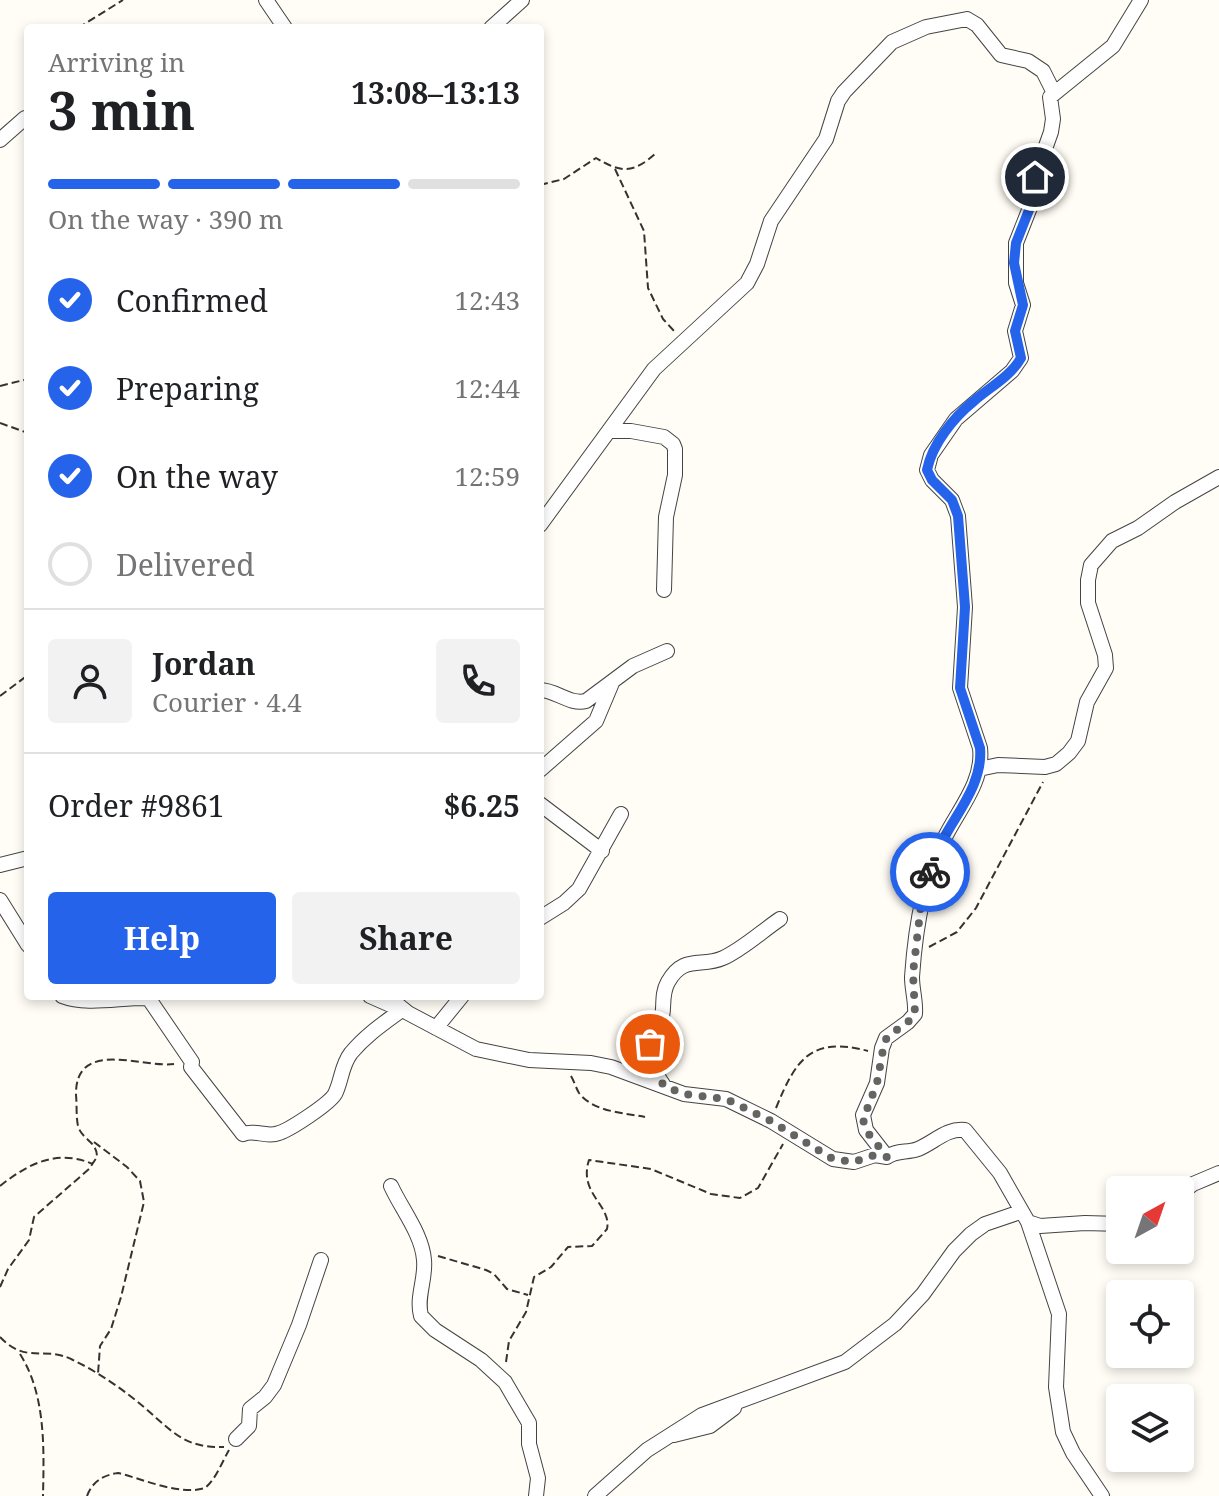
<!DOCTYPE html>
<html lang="en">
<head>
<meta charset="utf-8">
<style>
	:root { --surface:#fff; --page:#f2f2f2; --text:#202124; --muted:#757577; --line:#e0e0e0; --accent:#2563eb }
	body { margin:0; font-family:"Noto Serif",serif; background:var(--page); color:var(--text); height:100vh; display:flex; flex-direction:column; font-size:30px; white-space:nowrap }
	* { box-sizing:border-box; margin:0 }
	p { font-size:26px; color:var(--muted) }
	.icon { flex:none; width:44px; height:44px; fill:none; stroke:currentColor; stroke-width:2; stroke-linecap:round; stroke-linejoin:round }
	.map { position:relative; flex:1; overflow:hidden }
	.side { position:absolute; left:24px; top:24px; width:520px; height:976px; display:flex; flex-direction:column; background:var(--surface); border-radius:8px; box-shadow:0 4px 12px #0003 }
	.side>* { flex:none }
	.needle { width:52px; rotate:40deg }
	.tools { position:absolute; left:1106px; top:1176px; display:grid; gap:16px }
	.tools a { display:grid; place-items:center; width:88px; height:88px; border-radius:8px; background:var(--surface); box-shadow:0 4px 12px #0003; font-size:40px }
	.pin { position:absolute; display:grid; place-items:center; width:68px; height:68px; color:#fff; margin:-34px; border:4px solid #fff; border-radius:50%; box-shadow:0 2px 8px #0007 }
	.courier { position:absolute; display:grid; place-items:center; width:80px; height:80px; margin:-40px; border:6px solid #2563eb; border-radius:50%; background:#fff; color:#222; box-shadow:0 2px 10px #0007 }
	.head em { font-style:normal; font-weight:700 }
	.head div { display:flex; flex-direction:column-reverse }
	.head { display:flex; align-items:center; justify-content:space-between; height:136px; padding:0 24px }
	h1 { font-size:52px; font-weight:700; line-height:60px }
	.bar { display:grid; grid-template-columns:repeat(4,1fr); gap:12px 8px; align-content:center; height:96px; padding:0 24px }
	.bar i { height:10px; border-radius:6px; background:var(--line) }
	.bar .selected { background:var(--accent) }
	.bar p { grid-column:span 4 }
	.line { display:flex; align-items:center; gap:20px; padding:0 24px; border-top:2px solid var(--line) }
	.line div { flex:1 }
	.round { display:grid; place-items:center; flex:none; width:84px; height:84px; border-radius:8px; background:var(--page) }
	ol { padding:0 24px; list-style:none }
	li { display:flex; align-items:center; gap:24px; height:88px }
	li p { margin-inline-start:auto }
	li .icon { padding:8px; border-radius:50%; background:var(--accent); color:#fff; stroke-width:4 }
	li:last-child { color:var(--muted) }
	li i { width:44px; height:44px; border:4px solid var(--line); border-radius:50% }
	.button { display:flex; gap:16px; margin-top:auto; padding:16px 24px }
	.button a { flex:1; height:92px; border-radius:8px; background:var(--accent); color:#fff; font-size:32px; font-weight:700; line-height:92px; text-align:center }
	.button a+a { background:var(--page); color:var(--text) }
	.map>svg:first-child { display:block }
</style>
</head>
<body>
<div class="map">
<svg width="1219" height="1496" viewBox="0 0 1219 1496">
	<rect width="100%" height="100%" fill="#fffdf5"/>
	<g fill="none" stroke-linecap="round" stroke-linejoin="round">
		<defs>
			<path id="minor" d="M266 0 285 28
				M491 28 522 0
				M0 140 25 118
				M609 431H631L664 437 673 444 675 449V475L666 517 664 590
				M540 525 654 369 747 283 757 264 771 221 826 139 838 101 844 92 892 42 926 27 967 19 977 25 1001 55 1028 61 1043 71 1054 93
				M540 690C556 690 569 705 586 701L633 666 667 651
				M979 769 998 765 1045 767 1056 764 1069 753 1078 741 1087 702 1106 668 1105 655 1088 603V580L1091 565 1112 541 1138 528 1175 502 1219 477
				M540 770 596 721 612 683
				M540 804 602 851
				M0 865 28 858
				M0 900 28 945
				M540 918 564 903 579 889 621 814
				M62 996C88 1006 121 997 149 998
				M147 996 192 1062 191 1067 243 1134C255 1129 266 1138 279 1133 291 1129 329 1104 335 1094 342 1080 341 1066 351 1053 366 1035 384 1023 403 1009
				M370 996 395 1007
				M387 996 408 1013 476 1049 529 1060 591 1063 611 1067 684 1094 726 1099 771 1121 833 1159 854 1162 875 1155 887 1157C896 1150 907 1153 918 1149 935 1142 946 1128 965 1130L1000 1173 1028 1222 1040 1226 1085 1223 1120 1224
				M436 1028 462 996
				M664 1086C642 1053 646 1058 660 1024 666 1010 660 996 668 982 684 954 701 968 723 958 743 949 762 931 780 919
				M887 1157 866 1130 863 1115 877 1083 882 1048 886 1038 908 1022 915 1014C916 1001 912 990 912 977 915 933 923 878 944 839 958 810 984 782 980 748L960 688 965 607 958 516 952 500 932 480 927 470 931 455 956 419 1012 371 1021 358 1015 331 1023 305 1016 283V243L1031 205 1035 177 1051 132 1053 119 1050 97 1113 46 1141 0
				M391 1186C402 1210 422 1234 424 1260 426 1279 416 1297 421 1316L435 1330 481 1360 505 1382 529 1423V1444L538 1478 536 1496
				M1180 1194 1193 1184 1219 1173
				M1028 1222 1059 1314 1056 1387 1063 1432 1073 1453 1102 1496
				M674 1435 710 1426 734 1408
				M236 1439 249 1426 250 1409 265 1397 274 1385 299 1325 321 1260
				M595 1496 647 1450 702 1415 845 1362 895 1324 923 1294 954 1251 971 1234 985 1224 1020 1212"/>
		</defs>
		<use href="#minor" stroke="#444" stroke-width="16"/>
		<path stroke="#333" stroke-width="2" stroke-dasharray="8 4" stroke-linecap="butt" d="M78 28 123 0
			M615 169 644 231 648 288 663 319 675 332
			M540 185 564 179 596 158C621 173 633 174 656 153
			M0 386 28 379
			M0 423 28 433
			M0 696 28 675
			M929 947 957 932 976 908 1043 782
			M571 1076C574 1081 576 1088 579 1093 593 1112 625 1113 645 1117
			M776 1108C796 1059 811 1036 868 1051
			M94 1142 127 1167 140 1181 144 1202 121 1297 111 1329 100 1346 98 1374
			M0 1186C29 1163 57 1149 93 1164
			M438 1256 486 1270 494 1274 507 1289 528 1295
			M0 1287 8 1269 29 1240 34 1217 89 1169 97 1157C97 1141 82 1140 78 1126 76 1117 77 1105 76 1095 75 1038 142 1068 174 1064
			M0 1337C27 1365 44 1345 73 1360 98 1372 124 1390 145 1408 173 1432 184 1448 224 1447
			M20 1354C46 1395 44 1449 43 1496
			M506 1362 509 1341 526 1312 534 1277 551 1267 568 1247 592 1246 607 1229C612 1205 578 1194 589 1160L651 1169 711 1194 740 1198 758 1188 783 1144
			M87 1496C92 1482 103 1475 118 1473 143 1479 180 1496 205 1488 216 1479 222 1462 229 1450"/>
		<use href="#minor" stroke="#fff" stroke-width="14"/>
	</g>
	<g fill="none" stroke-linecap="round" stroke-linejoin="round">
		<path stroke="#646461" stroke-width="8" stroke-dasharray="0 14.4" d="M650 1044 649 1061 664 1086 684 1094 726 1099 771 1121 833 1159 854 1162 875 1155 887 1157 868 1133 863 1120 877 1083 884 1044 887 1037 908 1022 915 1014 913 973 921 905 930 872"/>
		<path stroke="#2563eb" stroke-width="10" d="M930 872C934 860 939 848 945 836 960 809 983 781 980 748L960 688 965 607 958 516 952 500 932 480 927 470C932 444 954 417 974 401 990 387 1010 377 1021 358L1015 331 1023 305 1014 263 1016 243 1031 205 1035 177"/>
	</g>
</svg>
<div class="tools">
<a><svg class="needle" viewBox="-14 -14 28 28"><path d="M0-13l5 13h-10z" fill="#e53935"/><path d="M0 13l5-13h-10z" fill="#757577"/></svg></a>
<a><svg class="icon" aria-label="locate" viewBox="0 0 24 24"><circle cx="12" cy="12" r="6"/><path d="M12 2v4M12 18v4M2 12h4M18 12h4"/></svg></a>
<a><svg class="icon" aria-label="layers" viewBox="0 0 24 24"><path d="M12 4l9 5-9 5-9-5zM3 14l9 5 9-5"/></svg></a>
</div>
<div class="pin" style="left:650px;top:1044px;background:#ea580c"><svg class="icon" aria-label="bag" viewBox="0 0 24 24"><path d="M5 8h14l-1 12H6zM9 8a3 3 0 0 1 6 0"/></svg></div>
<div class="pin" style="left:1035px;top:177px;background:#1f2937"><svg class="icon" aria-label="home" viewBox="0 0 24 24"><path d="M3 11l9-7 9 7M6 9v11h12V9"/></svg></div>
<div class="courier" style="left:930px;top:872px"><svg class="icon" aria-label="bike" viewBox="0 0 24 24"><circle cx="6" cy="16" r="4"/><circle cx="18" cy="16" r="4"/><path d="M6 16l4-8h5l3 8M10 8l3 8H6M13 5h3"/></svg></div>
<section class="side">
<div class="head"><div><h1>3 min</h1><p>Arriving in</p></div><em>13:08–13:13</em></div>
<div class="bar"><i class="selected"></i><i class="selected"></i><i class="selected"></i><i></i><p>On the way · 390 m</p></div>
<ol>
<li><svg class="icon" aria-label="check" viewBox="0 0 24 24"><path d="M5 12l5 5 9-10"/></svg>Confirmed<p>12:43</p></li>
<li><svg class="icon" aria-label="check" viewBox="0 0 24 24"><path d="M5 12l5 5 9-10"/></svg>Preparing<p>12:44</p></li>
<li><svg class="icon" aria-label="check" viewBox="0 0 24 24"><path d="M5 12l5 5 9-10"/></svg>On the way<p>12:59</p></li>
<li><i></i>Delivered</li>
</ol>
<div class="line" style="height:144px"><a class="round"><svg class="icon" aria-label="person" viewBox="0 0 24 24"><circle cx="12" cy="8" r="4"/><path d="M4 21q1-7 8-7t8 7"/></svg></a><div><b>Jordan</b><p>Courier · 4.4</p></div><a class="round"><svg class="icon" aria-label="phone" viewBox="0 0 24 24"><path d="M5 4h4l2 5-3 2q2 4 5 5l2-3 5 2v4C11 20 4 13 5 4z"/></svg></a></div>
<div class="line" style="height:104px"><div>Order #9861</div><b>$6.25</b></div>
<div class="button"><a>Help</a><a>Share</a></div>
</section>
</div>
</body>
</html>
